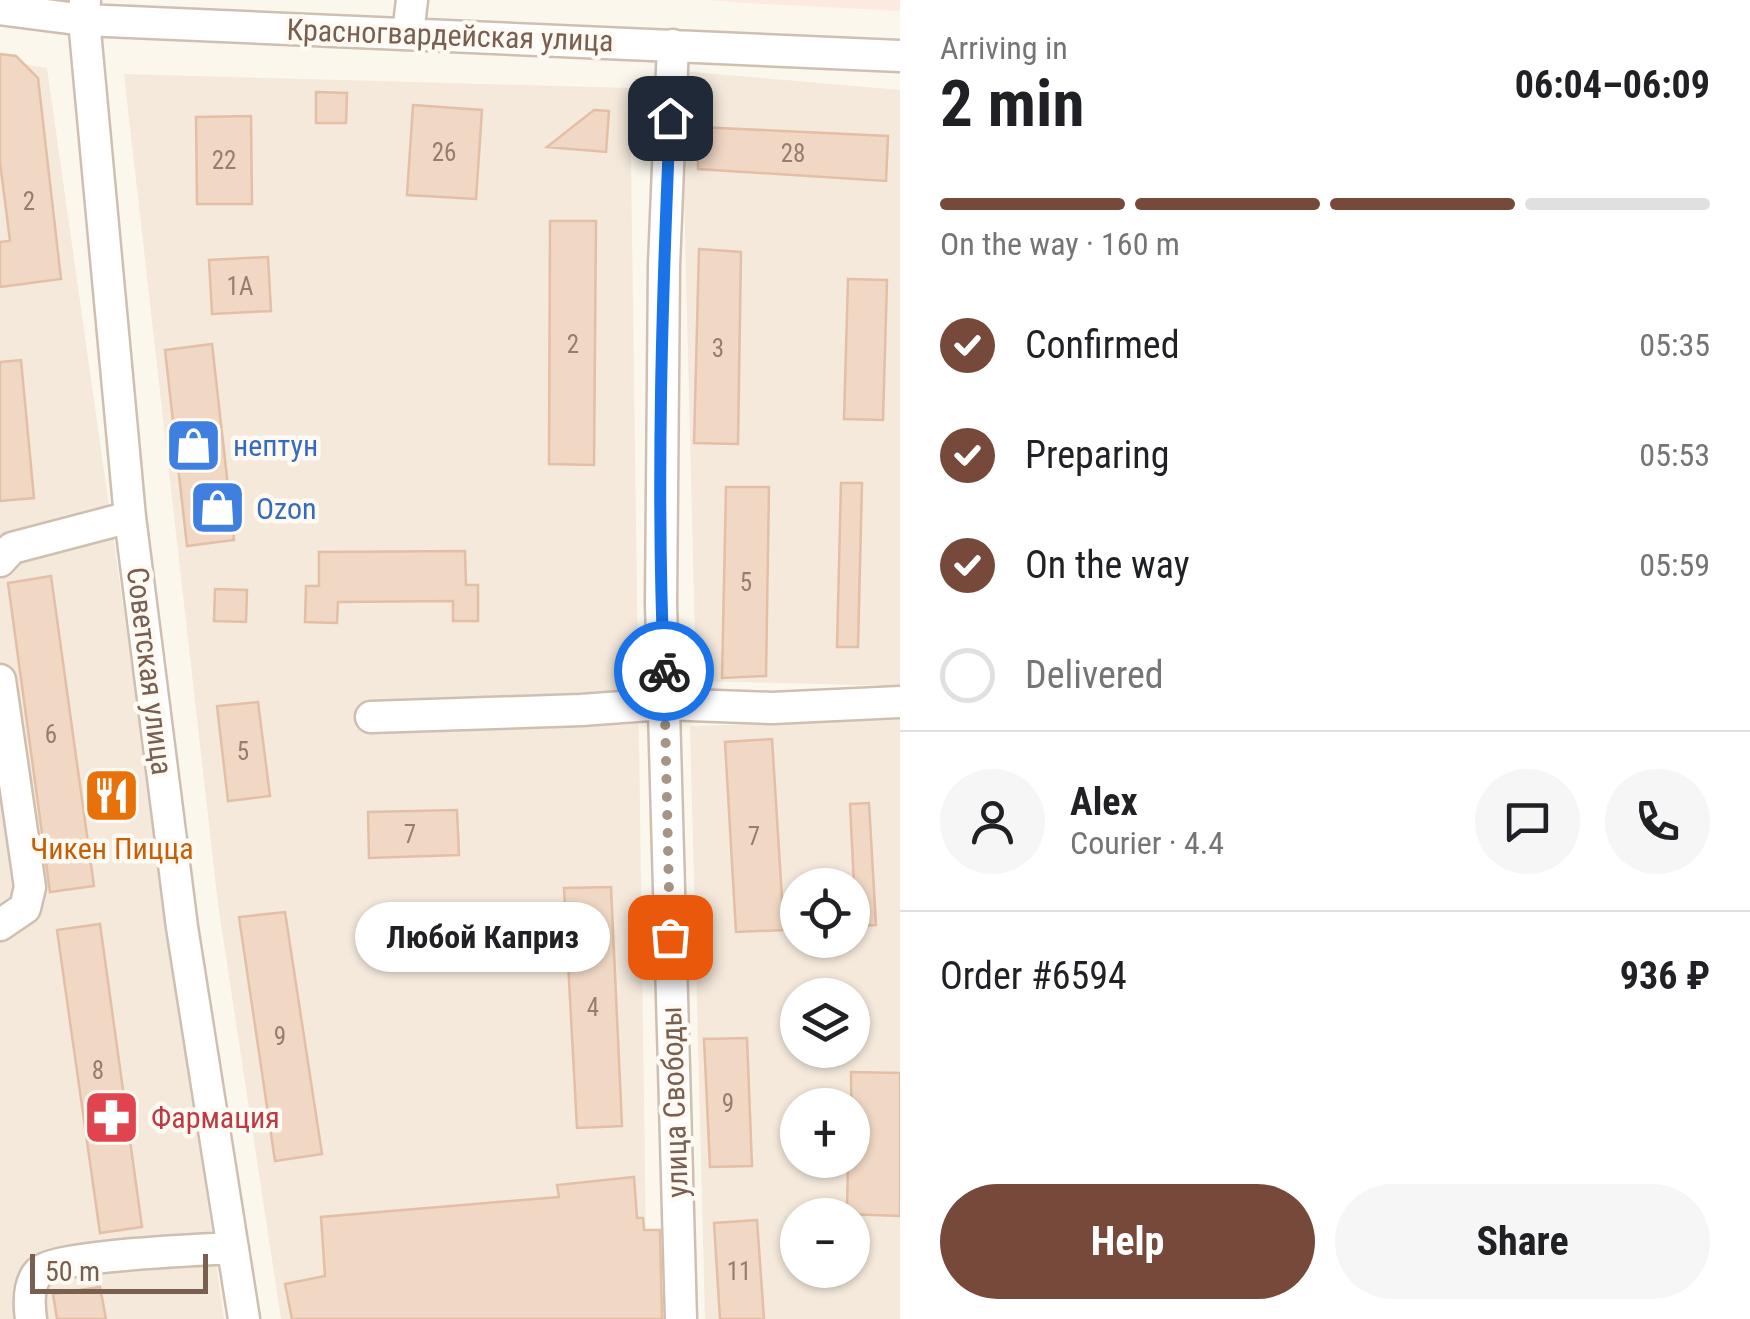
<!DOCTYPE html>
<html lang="en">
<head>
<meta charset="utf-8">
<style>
	:root { --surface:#fff; --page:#f6f6f6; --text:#202124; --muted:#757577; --line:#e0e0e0; --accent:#77493b }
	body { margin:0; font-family:"Roboto Condensed",sans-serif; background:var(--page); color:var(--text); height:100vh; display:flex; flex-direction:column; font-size:38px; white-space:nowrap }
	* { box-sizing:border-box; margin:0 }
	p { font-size:32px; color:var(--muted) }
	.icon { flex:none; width:55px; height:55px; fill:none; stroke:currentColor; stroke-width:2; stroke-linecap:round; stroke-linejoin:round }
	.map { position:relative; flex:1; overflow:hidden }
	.drawer { display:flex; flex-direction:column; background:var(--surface); width:850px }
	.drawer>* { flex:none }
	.controls { position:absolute; left:780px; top:868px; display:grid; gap:20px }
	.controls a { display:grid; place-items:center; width:90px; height:90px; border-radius:50%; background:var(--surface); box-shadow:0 2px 8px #0004; font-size:50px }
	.scale { position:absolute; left:30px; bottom:25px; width:178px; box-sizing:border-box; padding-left:10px; border:5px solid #785f4f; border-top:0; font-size:28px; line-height:35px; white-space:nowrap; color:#785f4f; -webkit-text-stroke:8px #fffaf3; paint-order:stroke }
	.pin { position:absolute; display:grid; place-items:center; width:85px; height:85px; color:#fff; margin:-42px; border-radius:20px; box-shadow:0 5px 15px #0006 }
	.courier { position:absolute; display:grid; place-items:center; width:100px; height:100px; margin:-50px; border:8px solid #1a73e8; border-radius:50%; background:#fff; color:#222; box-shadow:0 2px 12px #0007 }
	.bubble { position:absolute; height:70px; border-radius:35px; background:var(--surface); box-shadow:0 2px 8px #0004; font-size:32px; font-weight:700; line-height:70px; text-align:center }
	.head em { font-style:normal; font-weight:700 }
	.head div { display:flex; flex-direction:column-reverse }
	.head { display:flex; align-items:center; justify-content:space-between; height:170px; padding:0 40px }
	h1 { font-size:65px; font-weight:700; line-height:75px }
	.bar { display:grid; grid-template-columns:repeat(4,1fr); gap:15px 10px; align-content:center; height:120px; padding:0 40px }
	.bar i { height:12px; border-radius:8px; background:var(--line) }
	.bar .selected { background:var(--accent) }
	.bar p { grid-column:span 4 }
	.line { display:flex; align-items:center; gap:25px; padding:0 40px; border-top:2px solid var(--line) }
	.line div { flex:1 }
	.round { display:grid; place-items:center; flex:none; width:105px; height:105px; border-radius:52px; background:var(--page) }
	ol { padding:0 40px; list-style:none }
	li { display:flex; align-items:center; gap:30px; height:110px }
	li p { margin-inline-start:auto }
	li .icon { padding:10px; border-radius:50%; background:var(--accent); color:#fff; stroke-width:4 }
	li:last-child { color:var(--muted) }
	li i { width:55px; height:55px; border:5px solid var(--line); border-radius:50% }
	.primary-button { display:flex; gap:20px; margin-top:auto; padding:20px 40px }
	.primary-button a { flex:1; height:115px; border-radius:60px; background:var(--accent); color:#fff; font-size:40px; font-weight:700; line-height:115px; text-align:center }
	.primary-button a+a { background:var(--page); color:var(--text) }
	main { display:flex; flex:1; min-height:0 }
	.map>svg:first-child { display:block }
</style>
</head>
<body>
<main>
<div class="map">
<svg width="900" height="1319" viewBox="0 0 900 1319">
	<rect width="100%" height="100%" fill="#fcf7ed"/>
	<path fill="#f4e9db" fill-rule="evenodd" d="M0 60 47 68 224 1319H0Z
		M681 71 900 90V686L696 681Z
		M124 74 630 88 647 1319H281L218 904Z
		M900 720V1319H705L690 726ZM798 885H852V940H798ZM798 995H852V1050H798ZM798 1105H852V1160H798ZM798 1215H852V1270H798Z"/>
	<path fill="#fceae1" d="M708 0H900V11L746 3Z"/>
	<path fill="#f1d8c5" stroke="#e3bfa5" stroke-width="2.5" d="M0 54 16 56 38 78 61 279 0 287V242L10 241 0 162Z
		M316 92 347 93 346 123H316Z
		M413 105 482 110 476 199 407 195Z
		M594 110 609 111 606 152 547 147Z
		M251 116 252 204H197L196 117Z
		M698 127 888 136 886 181 698 169Z
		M550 221H596L594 465 549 464Z
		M699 249 741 252 738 444 694 443Z
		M268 257 271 311 212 314 209 260Z
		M848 279 887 280 883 420 844 419Z
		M212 344 234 540 187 546 165 350Z
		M21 360 34 498 0 501V362Z
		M841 483H862L858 647H837Z
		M726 487H769L766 676 722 678Z
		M465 551 466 585H478V621H453V601L338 602 337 623 305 622 306 586H319V552Z
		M51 576 94 886 50 892 8 583Z
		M215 589 247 590 246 622 214 621Z
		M258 702 270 796 228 801 217 706Z
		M772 739 784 930 736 932 725 742Z
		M869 803 876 925 856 926 850 804Z
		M457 810 459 855 369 858 368 812Z
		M611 887 622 1126 577 1128 564 888Z
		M285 912 322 1154 275 1161 239 917Z
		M100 924 142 1227 100 1233 57 930Z
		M747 1038 752 1166 710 1167 704 1039Z
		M851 1072 900 1073V1216L847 1214 848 1160H852Z
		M634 1177 637 1218H643L644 1230H660L662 1319H292L285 1284 325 1276 321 1217 559 1197 557 1185Z
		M757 1220 764 1319H720L714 1223Z
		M100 1287 106 1319H57L53 1294Z"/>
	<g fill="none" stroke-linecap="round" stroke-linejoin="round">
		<defs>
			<path id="minor" d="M85 0 84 20 130 517 182 927 244 1319
				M0 9 84 20 900 56
				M408 33 412 0
				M673 45 664 265 661 603 681 1319
				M0 561 12 548 130 517
				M0 680 30 887 25 908 0 925
				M371 717 581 710 663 704 772 708 900 702
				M31 1319C29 1305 28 1285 38 1273 52 1255 202 1250 233 1248"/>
		</defs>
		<use href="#minor" stroke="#cfbfb1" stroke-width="35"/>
		<use href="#minor" stroke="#fff" stroke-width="30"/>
	</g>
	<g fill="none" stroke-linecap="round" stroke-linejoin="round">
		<path stroke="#a69486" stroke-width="10" stroke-dasharray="0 18" d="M664 671 670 937"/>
		<path stroke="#1a73e8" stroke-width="12" d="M664 671C656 487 662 302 670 118"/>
	</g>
	<defs>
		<symbol id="shop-square" viewBox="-11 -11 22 22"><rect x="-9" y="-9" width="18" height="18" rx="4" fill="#3f7fe0" stroke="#fffaf3"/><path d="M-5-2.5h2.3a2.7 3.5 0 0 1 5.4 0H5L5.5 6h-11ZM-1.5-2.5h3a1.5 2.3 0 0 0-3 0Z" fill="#fff"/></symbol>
		<symbol id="restaurant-square" viewBox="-11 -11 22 22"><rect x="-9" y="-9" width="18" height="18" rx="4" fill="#e8710a" stroke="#fffaf3"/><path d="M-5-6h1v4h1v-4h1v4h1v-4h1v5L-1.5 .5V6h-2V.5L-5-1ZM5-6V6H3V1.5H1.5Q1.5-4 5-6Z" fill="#fff"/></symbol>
		<symbol id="pharmacy-square" viewBox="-11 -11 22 22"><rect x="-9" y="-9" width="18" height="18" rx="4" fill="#e0444e" stroke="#fffaf3"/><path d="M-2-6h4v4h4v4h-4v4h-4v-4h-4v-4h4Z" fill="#fff"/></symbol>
	</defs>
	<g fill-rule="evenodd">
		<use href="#shop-square" x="162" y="414" width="63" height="63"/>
		<use href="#shop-square" x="186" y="476" width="63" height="63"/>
		<use href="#restaurant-square" x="80" y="764" width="63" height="63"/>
		<use href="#pharmacy-square" x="80" y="1086" width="63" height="63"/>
	</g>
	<g text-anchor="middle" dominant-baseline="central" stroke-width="9" stroke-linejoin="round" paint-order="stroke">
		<g font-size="25" fill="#967d6c">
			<text x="444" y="152">26</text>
			<text x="793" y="153">28</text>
			<text x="224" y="160">22</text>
			<text x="29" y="201">2</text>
			<text x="240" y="286">1А</text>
			<text x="573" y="344">2</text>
			<text x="718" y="348">3</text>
			<text x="746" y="582">5</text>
			<text x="51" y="734">6</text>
			<text x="243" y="751">5</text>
			<text x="410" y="834">7</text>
			<text x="754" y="836">7</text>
			<text x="593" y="1007">4</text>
			<text x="280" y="1036">9</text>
			<text x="98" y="1070">8</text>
			<text x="728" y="1103">9</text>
			<text x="739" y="1271">11</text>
		</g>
		<g font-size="30" fill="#785f4f" stroke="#fffaf3">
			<text transform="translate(450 35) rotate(2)">Красногвардейская улица</text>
			<text transform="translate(150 671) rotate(83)">Советская улица</text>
			<text transform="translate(674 1102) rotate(-92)">улица Свободы</text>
		</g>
		<g font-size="30" fill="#366cbe" stroke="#fffaf3" text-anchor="start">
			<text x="233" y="445">нептун</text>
			<text x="256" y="508">Ozon</text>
		</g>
		<g font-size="30" fill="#c56008" stroke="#fffaf3">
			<text x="112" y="848">Чикен Пицца</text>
		</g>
		<g font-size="30" fill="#be3a42" stroke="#fffaf3" text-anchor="start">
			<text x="151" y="1117">Фармация</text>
		</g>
	</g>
</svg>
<div class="controls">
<a><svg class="icon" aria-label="locate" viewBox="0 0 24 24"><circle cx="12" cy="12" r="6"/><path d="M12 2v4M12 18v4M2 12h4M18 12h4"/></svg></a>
<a><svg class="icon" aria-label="layers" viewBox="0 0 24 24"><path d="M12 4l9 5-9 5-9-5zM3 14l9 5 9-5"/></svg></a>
<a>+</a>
<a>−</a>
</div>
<div class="scale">50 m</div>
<div class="pin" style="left:670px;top:937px;background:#ea580c"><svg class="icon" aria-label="bag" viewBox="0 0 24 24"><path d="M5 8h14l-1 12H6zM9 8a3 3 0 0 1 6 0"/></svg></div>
<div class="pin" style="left:670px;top:118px;background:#1f2937"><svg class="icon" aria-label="home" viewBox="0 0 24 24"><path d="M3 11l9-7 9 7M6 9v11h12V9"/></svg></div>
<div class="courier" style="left:664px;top:671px"><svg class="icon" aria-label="bike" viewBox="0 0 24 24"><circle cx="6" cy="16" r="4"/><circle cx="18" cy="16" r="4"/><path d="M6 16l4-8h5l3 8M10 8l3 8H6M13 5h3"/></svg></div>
<div class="bubble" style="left:355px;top:902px;width:255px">Любой Каприз</div>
</div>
<section class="drawer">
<div class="head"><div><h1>2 min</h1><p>Arriving in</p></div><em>06:04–06:09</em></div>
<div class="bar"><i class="selected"></i><i class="selected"></i><i class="selected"></i><i></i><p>On the way · 160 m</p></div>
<ol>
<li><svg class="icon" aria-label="check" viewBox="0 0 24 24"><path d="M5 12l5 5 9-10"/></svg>Confirmed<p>05:35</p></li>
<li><svg class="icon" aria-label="check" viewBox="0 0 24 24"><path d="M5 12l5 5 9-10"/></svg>Preparing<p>05:53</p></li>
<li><svg class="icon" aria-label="check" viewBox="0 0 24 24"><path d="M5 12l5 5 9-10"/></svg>On the way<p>05:59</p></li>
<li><i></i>Delivered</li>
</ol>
<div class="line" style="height:180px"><a class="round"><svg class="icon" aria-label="person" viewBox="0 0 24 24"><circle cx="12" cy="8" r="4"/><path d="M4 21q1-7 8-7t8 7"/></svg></a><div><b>Alex</b><p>Courier · 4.4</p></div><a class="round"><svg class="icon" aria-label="chat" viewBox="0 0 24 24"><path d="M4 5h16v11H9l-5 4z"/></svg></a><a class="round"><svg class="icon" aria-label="phone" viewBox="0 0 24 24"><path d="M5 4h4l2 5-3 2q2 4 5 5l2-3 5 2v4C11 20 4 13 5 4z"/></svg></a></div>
<div class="line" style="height:130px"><div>Order #6594</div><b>936 ₽</b></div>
<div class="primary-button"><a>Help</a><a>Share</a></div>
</section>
</main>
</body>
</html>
